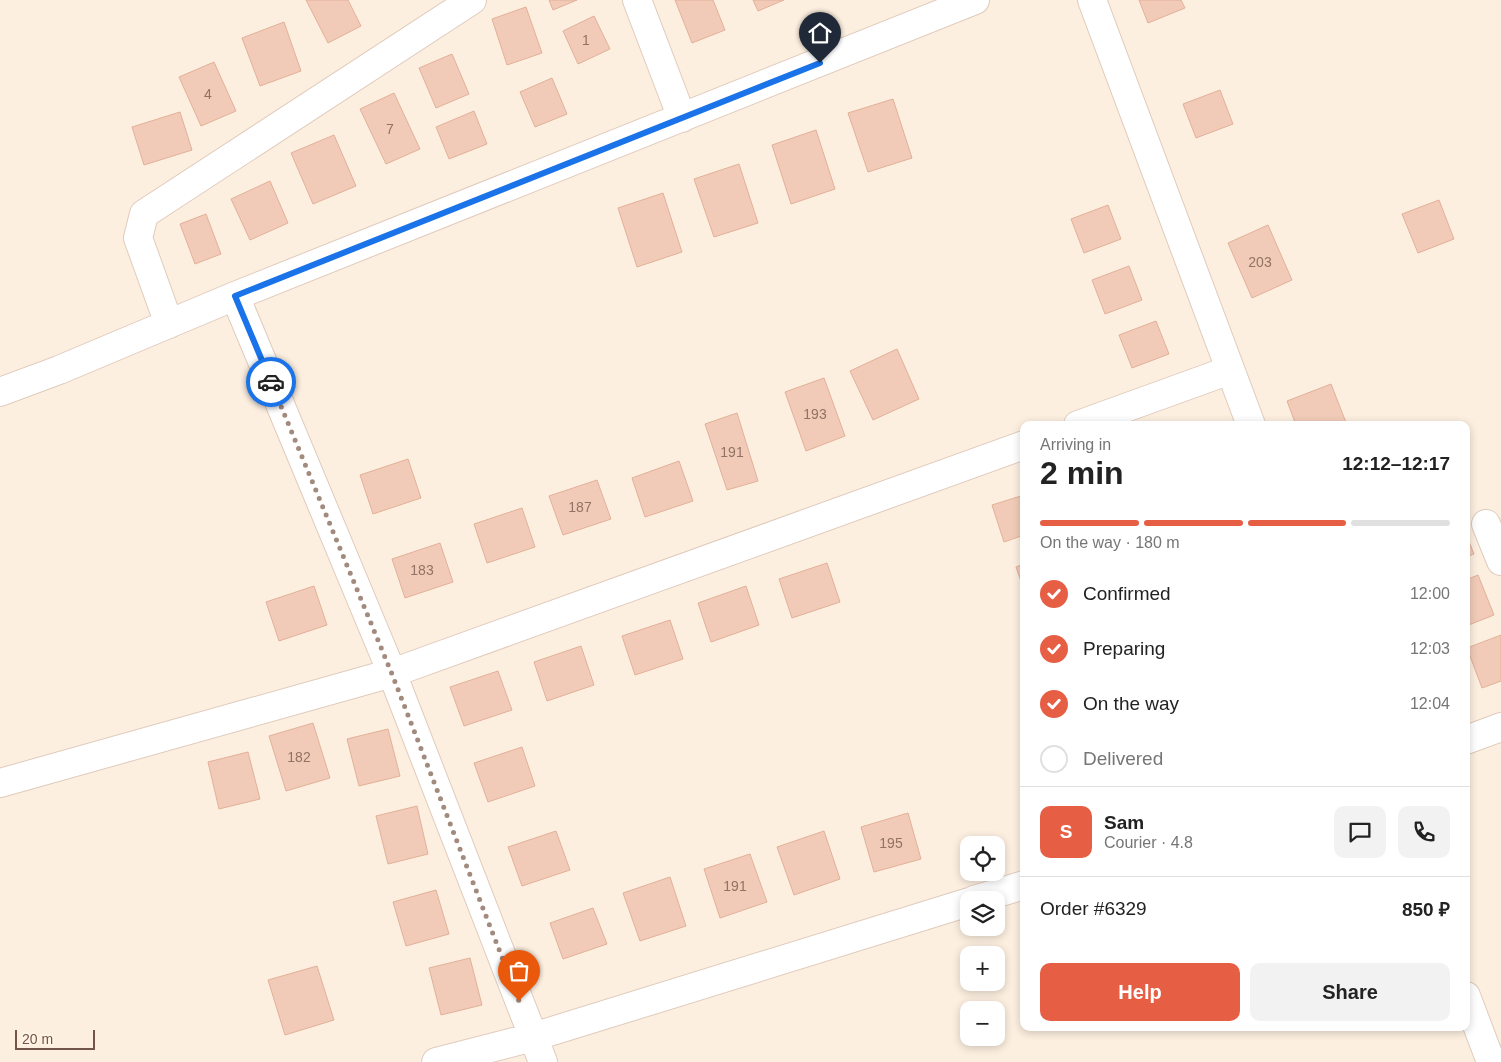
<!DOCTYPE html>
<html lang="en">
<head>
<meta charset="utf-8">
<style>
	:root { --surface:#fff; --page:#f2f2f2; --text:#222; --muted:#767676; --line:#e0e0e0; --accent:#e65f45 }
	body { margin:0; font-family:Arial,sans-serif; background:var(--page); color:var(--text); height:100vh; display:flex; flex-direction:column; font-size:19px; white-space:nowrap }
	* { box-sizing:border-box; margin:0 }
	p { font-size:16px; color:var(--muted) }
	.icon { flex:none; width:28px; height:28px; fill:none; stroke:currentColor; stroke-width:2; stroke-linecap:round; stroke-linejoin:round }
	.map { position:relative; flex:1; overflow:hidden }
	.drawer { position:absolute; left:1020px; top:421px; width:450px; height:610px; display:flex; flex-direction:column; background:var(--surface); border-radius:10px; box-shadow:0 2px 8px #0003 }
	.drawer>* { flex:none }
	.tools { position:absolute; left:960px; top:836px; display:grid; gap:10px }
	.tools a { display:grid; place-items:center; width:45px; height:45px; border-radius:10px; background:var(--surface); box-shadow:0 2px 8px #0003; font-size:25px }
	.scale { position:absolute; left:15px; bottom:12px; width:80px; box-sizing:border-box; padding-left:5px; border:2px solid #725448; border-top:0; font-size:14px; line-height:18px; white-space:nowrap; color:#725448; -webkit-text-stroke:4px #fff3e6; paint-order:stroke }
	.pin { position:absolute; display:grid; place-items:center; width:42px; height:42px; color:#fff; margin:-51px -21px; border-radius:50% 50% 50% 0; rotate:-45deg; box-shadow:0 0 5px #0007 }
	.pin .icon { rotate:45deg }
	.courier { position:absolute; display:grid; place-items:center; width:50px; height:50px; margin:-25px; border:4px solid #1a73e8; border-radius:50%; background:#fff; color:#222; box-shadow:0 1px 6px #0007 }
	.summary em { font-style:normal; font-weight:700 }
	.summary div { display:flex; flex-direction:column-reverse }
	.summary { display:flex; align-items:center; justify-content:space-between; height:85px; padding:0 20px }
	h1 { font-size:32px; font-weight:700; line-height:38px }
	.bar { display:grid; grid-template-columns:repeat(4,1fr); gap:8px 5px; align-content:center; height:60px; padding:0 20px }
	.bar i { height:6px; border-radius:4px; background:var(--line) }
	.bar .current { background:var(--accent) }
	.bar p { grid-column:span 4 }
	.line { display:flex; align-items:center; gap:12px; padding:0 20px; border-top:1px solid var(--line) }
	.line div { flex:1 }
	.round { display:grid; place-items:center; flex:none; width:52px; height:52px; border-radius:10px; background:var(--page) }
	ol { padding:0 20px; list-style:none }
	li { display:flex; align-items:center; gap:15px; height:55px }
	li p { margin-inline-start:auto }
	li .icon { padding:5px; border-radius:50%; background:var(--accent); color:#fff; stroke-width:4 }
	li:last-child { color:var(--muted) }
	li i { width:28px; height:28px; border:2px solid var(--line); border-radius:50% }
	.primary-button { display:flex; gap:10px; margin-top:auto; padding:10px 20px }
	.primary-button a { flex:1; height:58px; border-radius:10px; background:var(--accent); color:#fff; font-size:20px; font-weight:700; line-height:58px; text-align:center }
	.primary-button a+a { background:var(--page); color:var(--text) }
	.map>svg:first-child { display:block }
</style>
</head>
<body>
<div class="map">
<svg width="1501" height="1062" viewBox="0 0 1501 1062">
	<rect width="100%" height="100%" fill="#fcefe0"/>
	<path fill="#f1cbb8" stroke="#e3b098" d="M306 0H348L361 26 328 43Z
		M549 0H577L553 10Z
		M675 0H713L725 30 692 43Z
		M753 0H784L758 11Z
		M1139 0H1181L1185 8 1148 23Z
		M526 7 542 53 507 65 492 19Z
		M594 16 610 49 578 64 563 31Z
		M284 22 301 71 260 86 242 38Z
		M452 54 469 94 436 108 419 68Z
		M214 62 236 111 201 126 179 77Z
		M552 78 567 114 535 127 520 92Z
		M1220 90 1233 124 1196 138 1183 104Z
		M394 93 420 149 386 164 360 109Z
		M893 99 912 158 868 172 848 113Z
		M474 111 487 144 449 159 436 127Z
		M180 112 192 150 144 165 132 127Z
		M816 130 835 189 791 204 772 145Z
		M334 135 356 186 313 204 291 153Z
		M739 164 758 223 714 237 694 179Z
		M270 181 288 223 250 240 231 199Z
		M663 193 682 252 637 267 618 208Z
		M1439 200 1454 239 1418 253 1402 214Z
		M1108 205 1121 239 1084 253 1071 219Z
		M206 214 221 254 195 264 180 224Z
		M1268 225 1292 280 1252 298 1228 243Z
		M1129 266 1142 300 1105 314 1092 280Z
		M1156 321 1169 354 1132 368 1119 335Z
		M897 349 919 399 873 420 850 371Z
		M824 378 845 436 806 451 785 392Z
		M1331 384 1347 425H1296L1287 401Z
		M737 413 758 481 727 490 705 424Z
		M408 459 421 498 373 514 360 475Z
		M679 461 693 501 645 517 632 478Z
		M597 480 611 519 563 535 549 496Z
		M1024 495V535L1004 542 992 505Z
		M522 508 535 547 487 563 474 524Z
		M1466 534 1474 554 1466 557Z
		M440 543 453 582 405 598 392 559Z
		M827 563 840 602 792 618 779 579Z
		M1024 564V590L1016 567Z
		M1478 575 1494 615 1466 626V580Z
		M314 586 327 625 279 641 266 602Z
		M746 586 759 625 711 642 698 603Z
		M670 620 683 659 635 675 622 636Z
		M1501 635V681L1482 688 1467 648Z
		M581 646 594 685 547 701 534 662Z
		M498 671 512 710 464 726 450 687Z
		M313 723 330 778 286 791 269 736Z
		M388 729 400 776 359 786 347 739Z
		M522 747 535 786 488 802 474 763Z
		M248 752 260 799 219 809 208 762Z
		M417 806 428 854 388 864 376 816Z
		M908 813 921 859 874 872 861 827Z
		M556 831 570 870 522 886 508 847Z
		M824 831 840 879 794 895 777 847Z
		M750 854 767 902 720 918 704 869Z
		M670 877 686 926 640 941 623 893Z
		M436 890 449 934 406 946 393 902Z
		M593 908 607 944 563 959 550 923Z
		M470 958 482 1005 441 1015 429 968Z
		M317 966 334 1020 285 1035 268 980Z"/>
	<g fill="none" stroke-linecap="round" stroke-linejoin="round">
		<defs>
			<path id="minor" d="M637 0 682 118
				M1092 0 1251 425
				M235 296 392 673 543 1062
				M169 324 138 238 144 214 472 0
				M0 392 59 370 235 296 975 0
				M1078 425 1230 370
				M1486 524 1501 561
				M1466 740 1501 727
				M0 783 392 673 1024 445
				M974 900 1024 885
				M1466 996 1491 1062
				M436 1062 533 1037 969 902"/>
		</defs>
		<use href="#minor" stroke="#e0cbbc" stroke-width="30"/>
		<use href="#minor" stroke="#fff" stroke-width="28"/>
	</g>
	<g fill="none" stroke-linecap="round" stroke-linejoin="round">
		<path stroke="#a28a7d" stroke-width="5" stroke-dasharray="0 9" d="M271 382 392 674 519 1001"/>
		<path stroke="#1a73e8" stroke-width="6" d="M271 382 235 296 820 63"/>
	</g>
	<g text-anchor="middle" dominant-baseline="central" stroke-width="4" stroke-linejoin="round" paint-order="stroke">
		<g font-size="14" fill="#927264">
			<text x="586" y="40">1</text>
			<text x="208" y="94">4</text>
			<text x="390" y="129">7</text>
			<text x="1260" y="262">203</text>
			<text x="815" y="414">193</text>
			<text x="732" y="452">191</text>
			<text x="580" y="507">187</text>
			<text x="422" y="570">183</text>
			<text x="299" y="757">182</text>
			<text x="891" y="843">195</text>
			<text x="735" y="886">191</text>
		</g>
	</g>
</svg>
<div class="tools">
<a><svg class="icon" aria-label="locate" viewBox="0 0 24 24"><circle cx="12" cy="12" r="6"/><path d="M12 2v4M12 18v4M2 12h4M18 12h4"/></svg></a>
<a><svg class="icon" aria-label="layers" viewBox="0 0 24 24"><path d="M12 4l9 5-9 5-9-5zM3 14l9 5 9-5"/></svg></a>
<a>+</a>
<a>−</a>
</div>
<div class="scale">20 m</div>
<div class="pin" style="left:519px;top:1001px;background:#ea580c"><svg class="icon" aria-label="bag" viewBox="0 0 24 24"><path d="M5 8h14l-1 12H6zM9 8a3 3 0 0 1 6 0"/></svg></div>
<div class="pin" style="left:820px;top:63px;background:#1f2937"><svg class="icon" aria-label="home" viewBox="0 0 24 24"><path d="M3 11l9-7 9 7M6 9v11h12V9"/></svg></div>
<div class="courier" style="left:271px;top:382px"><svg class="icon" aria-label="car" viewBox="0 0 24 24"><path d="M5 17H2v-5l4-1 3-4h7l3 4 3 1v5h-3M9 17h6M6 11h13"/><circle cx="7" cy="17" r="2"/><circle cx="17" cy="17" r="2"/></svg></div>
<section class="drawer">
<div class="summary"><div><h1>2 min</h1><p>Arriving in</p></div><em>12:12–12:17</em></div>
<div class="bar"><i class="current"></i><i class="current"></i><i class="current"></i><i></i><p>On the way · 180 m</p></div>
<ol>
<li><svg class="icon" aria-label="check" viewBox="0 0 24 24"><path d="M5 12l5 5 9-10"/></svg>Confirmed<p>12:00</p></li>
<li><svg class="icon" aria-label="check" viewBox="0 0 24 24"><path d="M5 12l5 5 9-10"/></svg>Preparing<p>12:03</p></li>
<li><svg class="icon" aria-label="check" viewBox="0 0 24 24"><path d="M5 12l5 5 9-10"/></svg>On the way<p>12:04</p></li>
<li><i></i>Delivered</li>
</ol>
<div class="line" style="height:90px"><b class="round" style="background:var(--accent);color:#fff">S</b><div><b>Sam</b><p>Courier · 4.8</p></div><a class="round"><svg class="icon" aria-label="chat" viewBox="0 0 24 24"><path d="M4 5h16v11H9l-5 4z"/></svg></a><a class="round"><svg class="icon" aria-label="phone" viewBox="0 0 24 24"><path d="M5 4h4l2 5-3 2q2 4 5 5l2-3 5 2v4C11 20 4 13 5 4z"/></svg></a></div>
<div class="line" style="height:65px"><div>Order #6329</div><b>850 ₽</b></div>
<div class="primary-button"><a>Help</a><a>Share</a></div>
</section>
</div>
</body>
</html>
